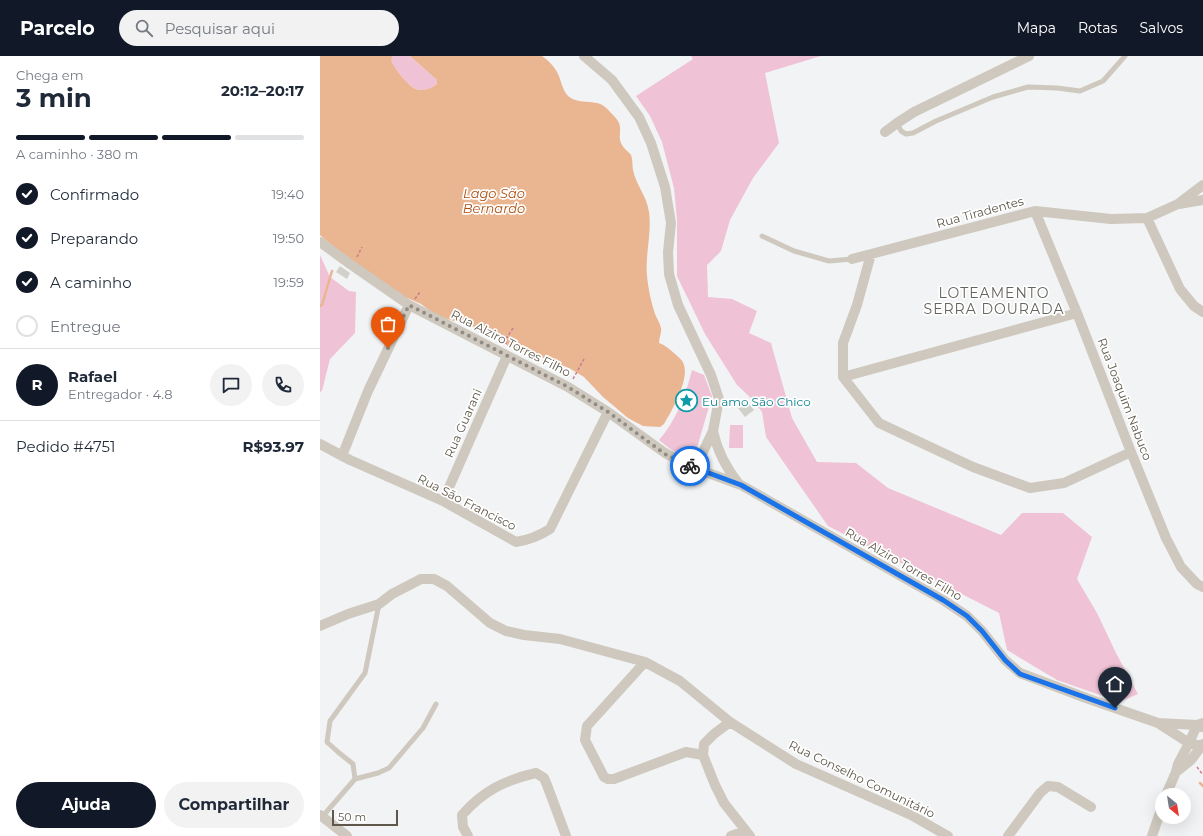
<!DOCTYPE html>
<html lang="pt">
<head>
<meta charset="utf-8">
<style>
	:root { --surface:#fff; --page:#f2f2f3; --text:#1f2937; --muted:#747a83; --line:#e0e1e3; --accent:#111827 }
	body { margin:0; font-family:Montserrat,sans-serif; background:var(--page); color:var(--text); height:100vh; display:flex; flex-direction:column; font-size:15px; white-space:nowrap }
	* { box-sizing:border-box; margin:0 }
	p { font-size:13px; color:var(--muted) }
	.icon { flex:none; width:22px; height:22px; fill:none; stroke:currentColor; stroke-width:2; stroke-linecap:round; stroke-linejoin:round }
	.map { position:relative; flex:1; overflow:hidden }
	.side { display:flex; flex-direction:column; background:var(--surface); width:320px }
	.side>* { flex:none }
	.needle { width:26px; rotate:150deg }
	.tools { position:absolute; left:835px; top:732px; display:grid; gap:8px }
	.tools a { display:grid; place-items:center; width:36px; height:36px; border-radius:50%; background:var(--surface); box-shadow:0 4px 16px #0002; font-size:20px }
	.scale { position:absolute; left:12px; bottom:10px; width:66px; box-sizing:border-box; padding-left:4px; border:2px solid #5f584a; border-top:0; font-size:11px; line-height:14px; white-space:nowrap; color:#5f584a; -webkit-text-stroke:3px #fff; paint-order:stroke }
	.pin { position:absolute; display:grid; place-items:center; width:34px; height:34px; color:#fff; margin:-41px -17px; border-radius:50% 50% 50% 0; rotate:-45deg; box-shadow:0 0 4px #0007 }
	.pin .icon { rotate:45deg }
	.courier { position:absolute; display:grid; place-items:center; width:40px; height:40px; margin:-20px; border:3px solid #1a73e8; border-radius:50%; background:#fff; color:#222; box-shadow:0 1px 5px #0007 }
	.headline em { font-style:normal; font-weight:700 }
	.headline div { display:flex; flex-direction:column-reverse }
	.headline { display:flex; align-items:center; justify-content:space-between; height:68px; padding:0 16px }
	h1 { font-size:26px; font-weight:700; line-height:30px }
	.bar { display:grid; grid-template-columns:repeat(4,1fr); gap:6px 4px; align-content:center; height:48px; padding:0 16px }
	.bar i { height:5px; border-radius:3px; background:var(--line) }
	.bar .on { background:var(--accent) }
	.bar p { grid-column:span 4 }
	.line { display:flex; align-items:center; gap:10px; padding:0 16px; border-top:1px solid var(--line) }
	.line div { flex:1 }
	.round { display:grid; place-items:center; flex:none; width:42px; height:42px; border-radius:21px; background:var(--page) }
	ol { padding:0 16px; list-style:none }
	li { display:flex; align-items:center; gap:12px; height:44px }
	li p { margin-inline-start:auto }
	li .icon { padding:4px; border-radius:50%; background:var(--accent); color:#fff; stroke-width:4 }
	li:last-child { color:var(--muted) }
	li i { width:22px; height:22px; border:2px solid var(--line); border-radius:50% }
	.cta { display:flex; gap:8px; margin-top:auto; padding:8px 16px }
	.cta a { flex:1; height:46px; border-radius:24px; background:var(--accent); color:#fff; font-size:16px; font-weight:700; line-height:46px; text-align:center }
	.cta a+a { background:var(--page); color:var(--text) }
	header { display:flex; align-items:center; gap:24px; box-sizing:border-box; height:56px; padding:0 20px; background:var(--accent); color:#fff }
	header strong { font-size:19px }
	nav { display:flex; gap:22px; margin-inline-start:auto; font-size:14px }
	.search { width:280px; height:36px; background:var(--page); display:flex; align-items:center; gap:10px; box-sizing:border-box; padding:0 14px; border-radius:22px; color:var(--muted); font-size:15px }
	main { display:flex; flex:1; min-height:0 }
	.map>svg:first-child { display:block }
</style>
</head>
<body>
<header>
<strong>Parcelo</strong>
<div class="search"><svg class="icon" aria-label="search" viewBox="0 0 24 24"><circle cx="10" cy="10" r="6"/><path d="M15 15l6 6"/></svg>Pesquisar aqui</div>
<nav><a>Mapa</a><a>Rotas</a><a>Salvos</a></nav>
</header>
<main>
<section class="side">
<div class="headline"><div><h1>3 min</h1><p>Chega em</p></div><em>20:12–20:17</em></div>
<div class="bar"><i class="on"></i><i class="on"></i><i class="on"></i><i></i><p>A caminho · 380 m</p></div>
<ol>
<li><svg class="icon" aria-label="check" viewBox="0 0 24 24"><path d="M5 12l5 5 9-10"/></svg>Confirmado<p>19:40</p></li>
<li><svg class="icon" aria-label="check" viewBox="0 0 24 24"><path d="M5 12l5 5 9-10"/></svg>Preparando<p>19:50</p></li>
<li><svg class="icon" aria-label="check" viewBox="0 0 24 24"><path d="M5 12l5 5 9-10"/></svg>A caminho<p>19:59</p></li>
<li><i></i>Entregue</li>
</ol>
<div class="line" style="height:72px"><b class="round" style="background:var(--accent);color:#fff">R</b><div><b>Rafael</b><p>Entregador · 4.8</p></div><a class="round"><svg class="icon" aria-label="chat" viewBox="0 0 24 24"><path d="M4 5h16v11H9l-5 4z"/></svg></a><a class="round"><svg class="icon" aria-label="phone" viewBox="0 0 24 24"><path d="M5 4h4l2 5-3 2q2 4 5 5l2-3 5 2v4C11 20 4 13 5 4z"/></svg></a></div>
<div class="line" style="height:52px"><div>Pedido #4751</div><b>R$93.97</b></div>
<div class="cta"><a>Ajuda</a><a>Compartilhar</a></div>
</section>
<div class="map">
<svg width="883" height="780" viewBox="0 0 883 780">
	<rect width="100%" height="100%" fill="#f2f3f4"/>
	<path fill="#efc3d5" d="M72 0H90L117 24V28C112 32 102 36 96 33 89 31 75 13 72 6 71 5 72 2 72 0Z
		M371 0H501L445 17 459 87 433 122 410 164 401 195 387 209 388 241 412 243 437 255 429 277 451 287 472 362 497 406 536 407 568 432 681 479 702 457H743L772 481 757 523 777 557 796 597 818 638 800 646 737 624 687 594 679 557 508 470 446 381 442 356 433 344 417 329 385 278 357 220V164L354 132 342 86 330 60 316 40 373 3Z
		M0 199 10 221 29 235 36 236 35 277 10 303 2 335 0 336Z
		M372 314 384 319 392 340 377 392 369 400C356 399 349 392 339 384 356 365 366 338 372 314Z
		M410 369H423V392H409Z"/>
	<path fill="#eab591" d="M0 0H72C72 2 71 5 72 6 75 13 89 31 96 33 102 36 112 32 117 28V24L90 0H222C228 4 233 9 237 16 241 23 242 34 248 40 256 47 268 45 277 47 284 48 289 55 294 60 305 71 297 77 301 87 303 92 308 95 311 99 313 104 312 109 313 114 316 129 327 140 329 156 332 177 325 198 327 220 328 232 331 246 335 258 337 263 340 267 341 272 342 276 339 282 339 287 345 289 349 293 354 297 358 301 363 304 364 309 369 324 352 355 344 368L340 371 323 370 308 362 283 341 264 321 249 312 213 298 195 294 189 291 177 280 151 270 117 260 101 248 76 237 22 199 0 179Z"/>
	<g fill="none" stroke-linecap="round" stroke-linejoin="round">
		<path stroke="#eab591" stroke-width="2.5" d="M0 250 2 249 12 215
			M880 727 883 730"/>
	</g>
	<path fill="#d1d0c9" d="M20 210 30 217 27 223 16 216Z
		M425 342 434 354 425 361 418 352 419 347Z"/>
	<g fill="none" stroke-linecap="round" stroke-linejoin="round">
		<path stroke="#cc7b93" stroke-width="1.5" stroke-dasharray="3 2" stroke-linecap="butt" d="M37 201 42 191
			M95 243 100 236
			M186 288V283L193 272
			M253 323 264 303
			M877 711 883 719"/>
		<path stroke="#cec8be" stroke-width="5" d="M577 67 581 75 586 78 593 77 616 65 673 41 708 31 737 32 760 35 783 25 805 0
			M442 180 474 195 509 205 532 203
			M35 723 58 717 69 712 103 672 116 648
			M2 761 35 723 33 708 18 696 7 686 10 665 45 617 59 548"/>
		<path stroke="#cec8be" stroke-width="10" d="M264 0 292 24 319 61 331 87 345 131 351 167 348 196 349 218 358 249 391 319 399 343 393 375 383 396 372 411
			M565 76 577 67 594 56 709 0
			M859 148 883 144
			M715 155 757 257 811 396 846 482 861 511 877 528 883 531
			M827 162 860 233 874 250 883 256
			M0 186 30 208 89 249 248 331 288 356 345 397 372 411 421 429 623 544 647 560 662 575 685 604 700 617 766 642 838 667 869 687 882 690
			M551 198 537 249 523 287V321L559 367 653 411 710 432 744 427 811 396
			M532 203 715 155 791 163 827 162 858 148 883 129
			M523 321 757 257
			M393 375C397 394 407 413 419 428
			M0 388 30 404 123 445 196 486C209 484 219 480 230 473L288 356
			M22 400 48 335 89 249
			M123 445 187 300
			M0 570 28 558 59 548 72 538 101 523H114L127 530 170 567 186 575 204 579 240 583 325 606 360 625 410 666 476 708 591 759 628 780
			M325 606 267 670 265 684 284 721 288 723H294L366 696 383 699
			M410 666 394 678 384 688 383 699 395 729 404 747 430 780
			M838 667 877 669 882 671
			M856 716 871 704 883 688
			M846 739 856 716 858 708 869 687 877 669 883 667
			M0 759 27 780
			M148 780 143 771 142 759C163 735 185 724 216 717L224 722 227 729 246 780
			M411 780 425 775
			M688 780 720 737 728 730 738 731 771 751
			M832 780 842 751"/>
	</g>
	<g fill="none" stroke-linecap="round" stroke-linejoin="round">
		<path stroke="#928e86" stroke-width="4" stroke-dasharray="0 7.2" d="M68 292 89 249 248 331 288 356 345 398 370 410"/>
		<path stroke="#1a73e8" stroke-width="5" d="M370 410 421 429 623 544 647 560 662 575 685 604 700 618 795 652"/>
	</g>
	<defs>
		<symbol id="sight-ring" viewBox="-11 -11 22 22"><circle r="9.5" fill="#fff" stroke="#0f9aa8" stroke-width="1.5"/><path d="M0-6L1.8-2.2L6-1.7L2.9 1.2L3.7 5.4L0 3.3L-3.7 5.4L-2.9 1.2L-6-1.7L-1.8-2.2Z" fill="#0f9aa8"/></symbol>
	</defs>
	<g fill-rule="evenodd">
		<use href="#sight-ring" x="354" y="332" width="25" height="25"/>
	</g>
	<g text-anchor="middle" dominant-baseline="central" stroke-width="3.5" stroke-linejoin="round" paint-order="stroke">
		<g font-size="12" fill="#5f584a" stroke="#fff">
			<text transform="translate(660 156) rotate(-15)">Rua Tiradentes</text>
			<text transform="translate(191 287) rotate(27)">Rua Alziro Torres Filho</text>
			<text transform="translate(805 343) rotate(69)">Rua Joaquim Nabuco</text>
			<text transform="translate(143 367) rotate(-66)">Rua Guarani</text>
			<text transform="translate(147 446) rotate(27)">Rua São Francisco</text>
			<text transform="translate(584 508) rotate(30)">Rua Alziro Torres Filho</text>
			<text transform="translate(542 723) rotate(26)">Rua Conselho Comunitário</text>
		</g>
		<g font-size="12" fill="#0d838f" stroke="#fff" text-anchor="start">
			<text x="382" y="345">Eu amo São Chico</text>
		</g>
		<g font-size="13" font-style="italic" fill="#ab4f11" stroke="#fff">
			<text x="174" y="137">Lago São<tspan x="174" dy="15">Bernardo</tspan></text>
		</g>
		<g font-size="14" letter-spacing="1" fill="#66645e" stroke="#fff">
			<text x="674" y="237">LOTEAMENTO<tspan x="674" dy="16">SERRA DOURADA</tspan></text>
		</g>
	</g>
</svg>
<div class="tools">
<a><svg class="needle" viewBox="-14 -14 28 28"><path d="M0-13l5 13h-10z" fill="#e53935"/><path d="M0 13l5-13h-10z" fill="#747a83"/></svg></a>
</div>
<div class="scale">50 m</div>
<div class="pin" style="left:68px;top:292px;background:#ea580c"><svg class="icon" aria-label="bag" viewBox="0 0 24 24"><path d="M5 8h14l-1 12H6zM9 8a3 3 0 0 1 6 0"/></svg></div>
<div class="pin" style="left:795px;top:652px;background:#1f2937"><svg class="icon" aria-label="home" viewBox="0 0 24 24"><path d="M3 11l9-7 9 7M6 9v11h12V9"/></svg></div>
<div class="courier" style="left:370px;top:410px"><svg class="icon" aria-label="bike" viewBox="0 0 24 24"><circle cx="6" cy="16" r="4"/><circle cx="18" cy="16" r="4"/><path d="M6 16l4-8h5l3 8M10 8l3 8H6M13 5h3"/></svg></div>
</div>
</main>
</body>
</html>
